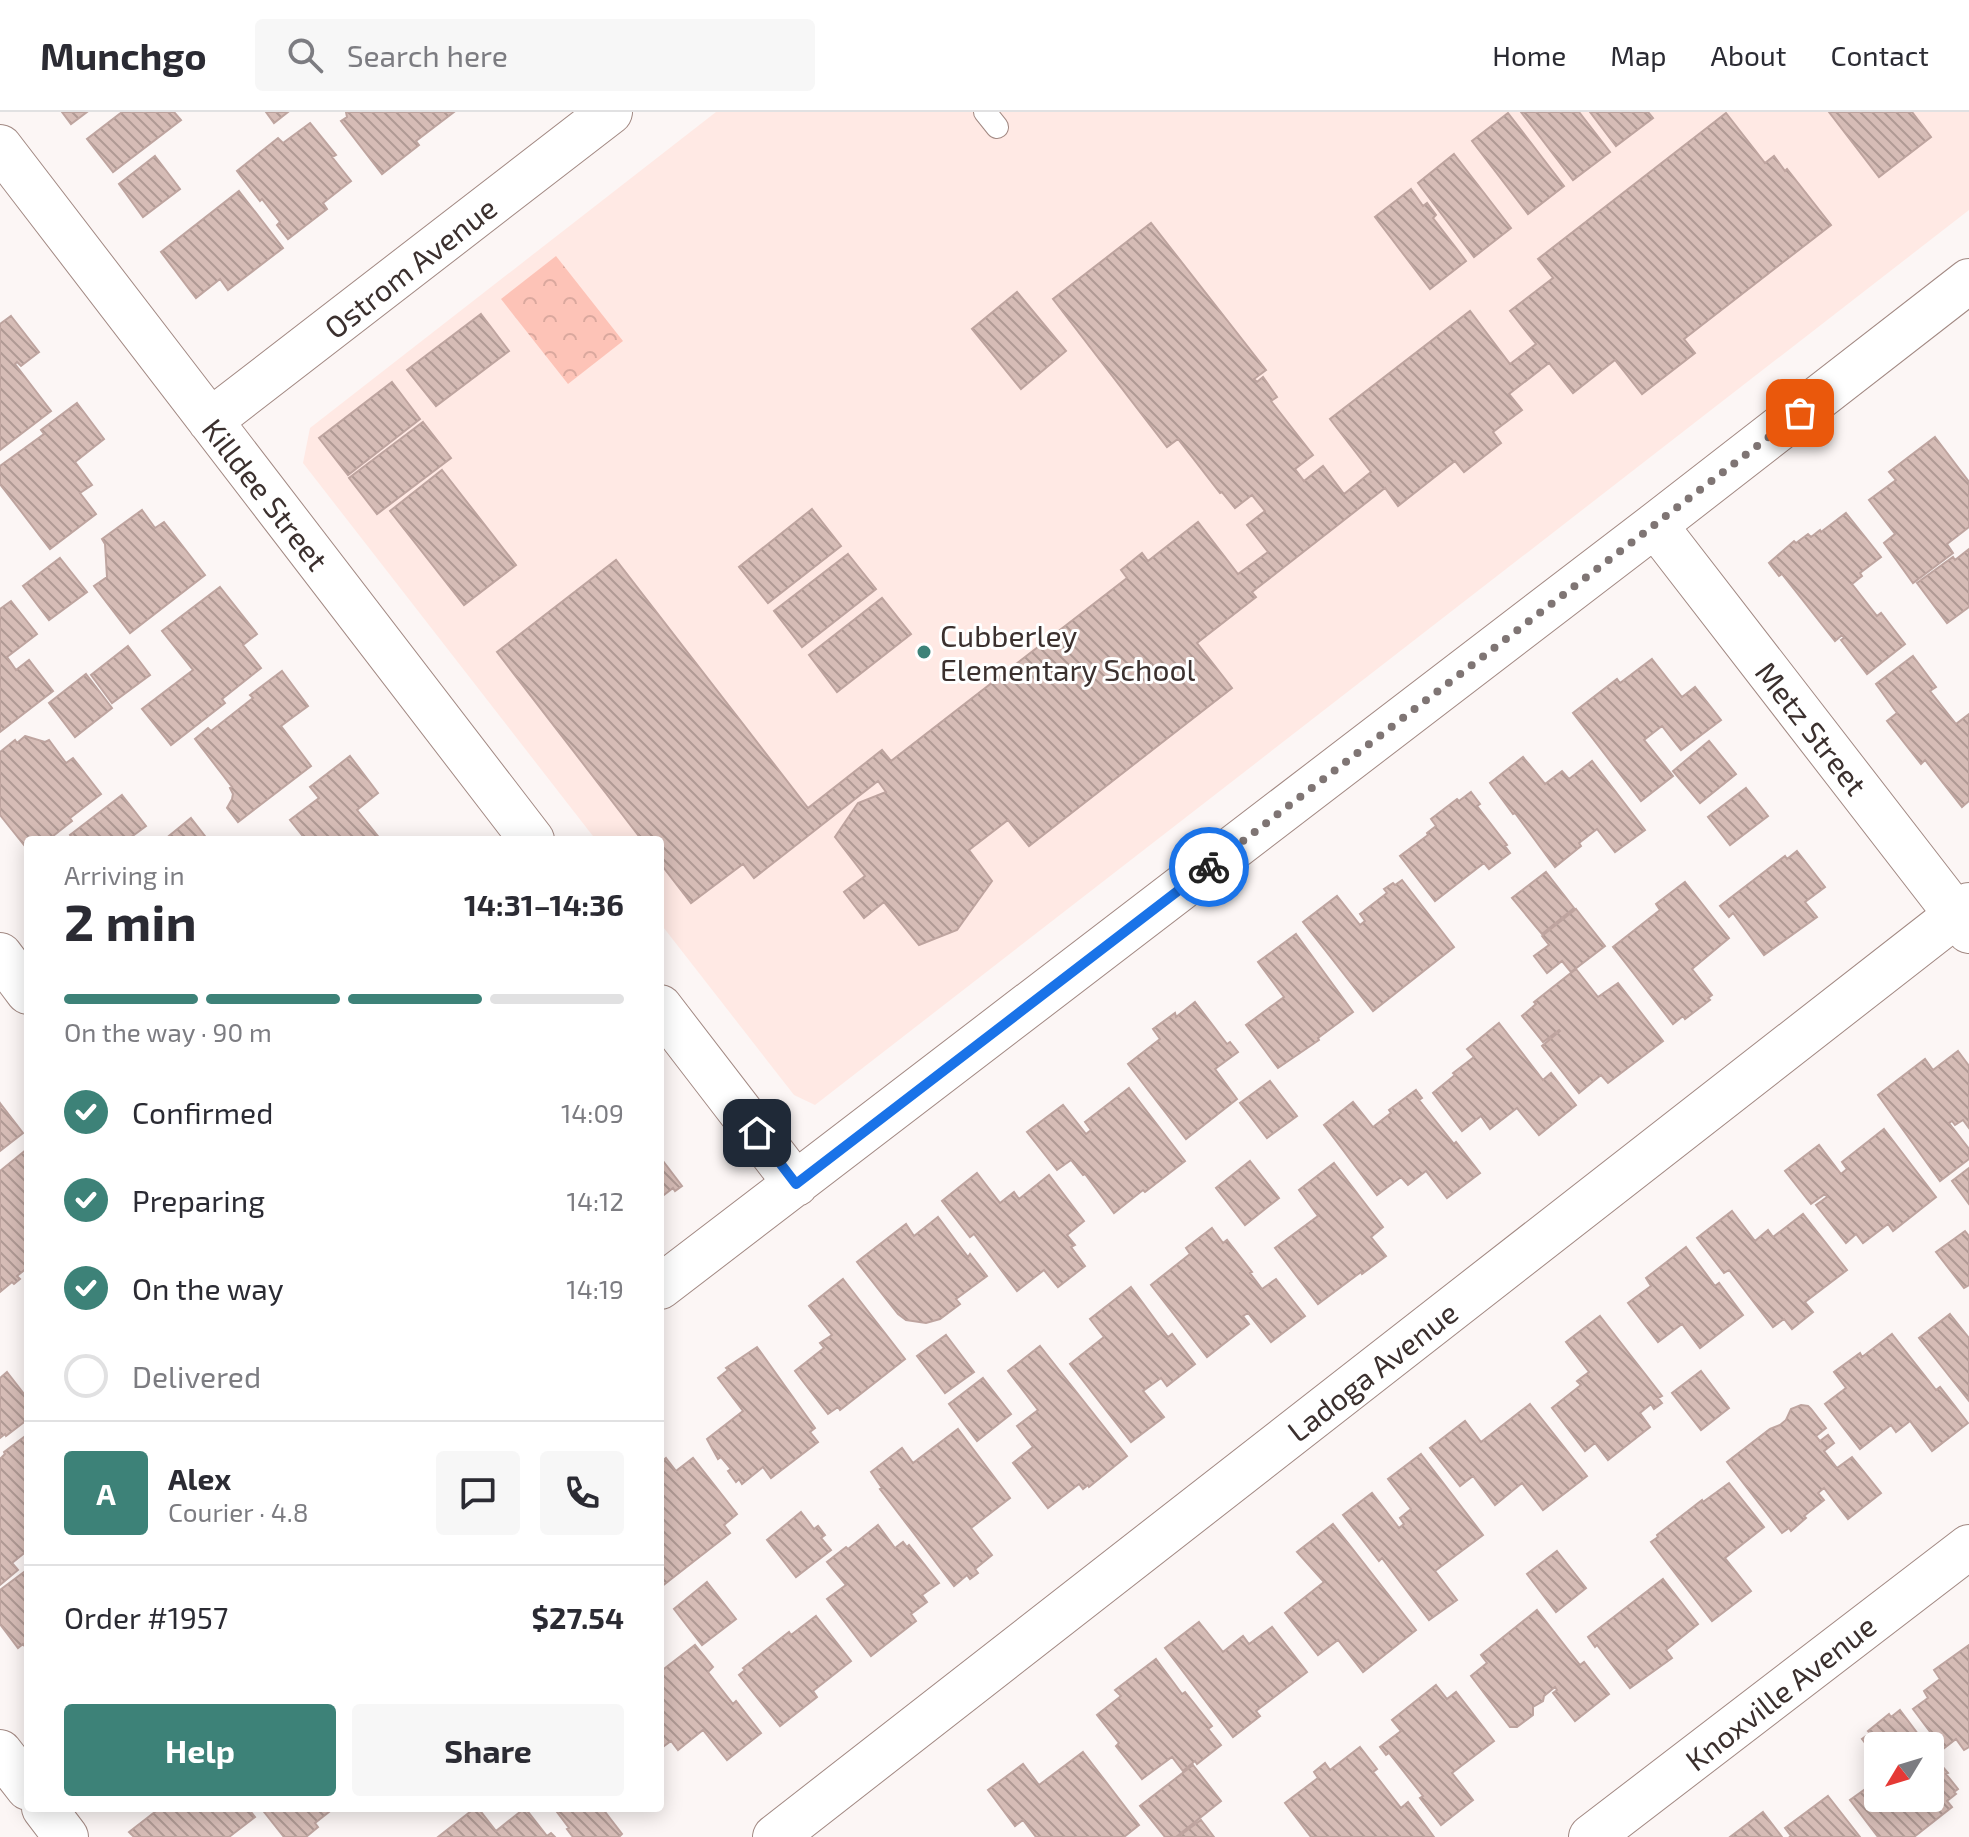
<!DOCTYPE html>
<html lang="en">
<head>
<meta charset="utf-8">
<style>
	:root { --surface:#fff; --page:#f7f7f7; --text:#2b2b33; --muted:#7c7c81; --line:#e1e1e2; --accent:#3d8278 }
	body { margin:0; font-family:"Exo 2",sans-serif; background:var(--page); color:var(--text); height:100vh; display:flex; flex-direction:column; font-size:30px; white-space:nowrap }
	* { box-sizing:border-box; margin:0 }
	p { font-size:26px; color:var(--muted) }
	.icon { flex:none; width:44px; height:44px; fill:none; stroke:currentColor; stroke-width:2; stroke-linecap:round; stroke-linejoin:round }
	.map { position:relative; flex:1; overflow:hidden }
	.side { position:absolute; left:24px; top:724px; width:640px; height:976px; display:flex; flex-direction:column; background:var(--surface); border-radius:8px; box-shadow:0 4px 20px #0003 }
	.side>* { flex:none }
	.needle { width:52px; rotate:232deg }
	.controls { position:absolute; left:1864px; top:1620px; display:grid; gap:16px }
	.controls a { display:grid; place-items:center; width:80px; height:80px; border-radius:8px; background:var(--surface); box-shadow:0 4px 20px #0003; font-size:40px }
	.pin { position:absolute; display:grid; place-items:center; width:68px; height:68px; color:#fff; margin:-34px; border-radius:16px; box-shadow:0 4px 12px #0006 }
	.courier { position:absolute; display:grid; place-items:center; width:80px; height:80px; margin:-40px; border:6px solid #1a73e8; border-radius:50%; background:#fff; color:#222; box-shadow:0 2px 10px #0007 }
	.summary em { font-style:normal; font-weight:700 }
	.summary div { display:flex; flex-direction:column-reverse }
	.summary { display:flex; align-items:center; justify-content:space-between; height:136px; padding:0 40px }
	h1 { font-size:52px; font-weight:700; line-height:60px }
	.bar { display:grid; grid-template-columns:repeat(4,1fr); gap:12px 8px; align-content:center; height:96px; padding:0 40px }
	.bar i { height:10px; border-radius:6px; background:var(--line) }
	.bar .selected { background:var(--accent) }
	.bar p { grid-column:span 4 }
	.line { display:flex; align-items:center; gap:20px; padding:0 40px; border-top:2px solid var(--line) }
	.line div { flex:1 }
	.round { display:grid; place-items:center; flex:none; width:84px; height:84px; border-radius:8px; background:var(--page) }
	ol { padding:0 40px; list-style:none }
	li { display:flex; align-items:center; gap:24px; height:88px }
	li p { margin-inline-start:auto }
	li .icon { padding:8px; border-radius:50%; background:var(--accent); color:#fff; stroke-width:4 }
	li:last-child { color:var(--muted) }
	li i { width:44px; height:44px; border:4px solid var(--line); border-radius:50% }
	.button { display:flex; gap:16px; margin-top:auto; padding:16px 40px }
	.button a { flex:1; height:92px; border-radius:8px; background:var(--accent); color:#fff; font-size:32px; font-weight:700; line-height:92px; text-align:center }
	.button a+a { background:var(--page); color:var(--text) }
	header { display:flex; align-items:center; gap:48px; box-sizing:border-box; height:112px; padding:0 40px; background:var(--surface); border-bottom:2px solid var(--line) }
	header strong { font-size:38px }
	nav { display:flex; gap:44px; margin-inline-start:auto; font-size:28px }
	.search { width:560px; height:72px; background:var(--page); display:flex; align-items:center; gap:20px; box-sizing:border-box; padding:0 28px; border-radius:8px; color:var(--muted); font-size:30px }
	.map>svg:first-child { display:block }
</style>
</head>
<body>
<header>
<strong>Munchgo</strong>
<div class="search"><svg class="icon" aria-label="search" viewBox="0 0 24 24"><circle cx="10" cy="10" r="6"/><path d="M15 15l6 6"/></svg>Search here</div>
<nav><a>Home</a><a>Map</a><a>About</a><a>Contact</a></nav>
</header>
<div class="map">
<svg width="1969" height="1725" viewBox="0 0 1969 1725">
	<defs>
		<pattern id="forest-crowns" width="20" height="18" patternUnits="userSpaceOnUse" patternTransform="scale(2)"><rect width="20" height="18" fill="#fdc3b7"/><path d="M2 6a3 3 0 1 1 6 0M12 15a3 3 0 1 1 6 0" fill="none" stroke="#daa89e"/></pattern>
		<pattern id="building-back-hatch" width="6" height="6" patternUnits="userSpaceOnUse" patternTransform="scale(2)"><rect width="6" height="6" fill="#d6bcb6"/><path d="M-1 5l2 2M0 0l6 6M5-1l2 2" fill="none" stroke="#af9994"/></pattern>
	</defs>
	<rect width="100%" height="100%" fill="#fcf6f5"/>
	<path fill="#ffe9e4" d="M716 0H1969V98L815 993 794 983 660 811V728H596L303 351 310 316Z"/>
	<path fill="url(#forest-crowns)" d="M556 144 623 229 568 272 501 187Z"/>
	<path fill="url(#building-back-hatch)" stroke="#bea49f" stroke-width="2" d="M62 0H87L71 12Z
		M122 0H174L181 8 113 60 87 27Z
		M266 0H288L274 11Z
		M346 0H454L416 29 419 33 382 62 341 9 347 5Z
		M1521 0H1579L1610 40 1573 68Z
		M1590 0H1648L1653 6 1616 34Z
		M1829 0H1912L1931 25 1879 65Z
		M1508 1 1564 74 1528 102 1472 29Z
		M1726 1 1765 51 1774 44 1785 59 1787 57 1831 113 1684 227 1695 241 1642 282 1615 248 1573 281 1549 251 1509 282 1522 298 1493 320 1501 331 1464 360 1455 349 1398 394 1385 376 1252 480 1256 485 1197 531 1232 576 1029 734 1008 708 969 738 992 769 957 818 919 833 884 790 864 806 844 780 865 764 835 725 858 691 886 680 878 669 754 766 743 752 691 791 660 751V728H642L497 540 616 448 808 696 882 638 891 649 1127 466 1121 458 1142 441 1148 449 1198 410 1238 462 1268 440 1247 413 1265 399 1252 383 1235 396 1222 380 1220 381 1178 327 1167 335 1053 187 1151 111 1266 258 1254 267 1257 270 1263 265 1277 285 1271 289 1313 343 1295 357 1304 369 1323 354 1344 382 1371 360 1330 307 1470 199 1510 252 1536 232 1510 199 1553 166 1538 147Z
		M310 11 336 43 332 45 351 69 323 91 327 97 288 127 277 113 280 110 262 87 260 89 237 59 278 26 283 31Z
		M1454 42 1511 116 1474 145 1418 71Z
		M155 44 180 77 143 105 119 72Z
		M1411 77 1423 94 1427 91 1436 103 1433 106 1466 149 1430 177 1375 105Z
		M239 79 283 136 228 178 220 167 196 186 161 140Z
		M1017 180 1066 239 1021 277 972 217Z
		M481 202 509 239 436 294 407 258Z
		M11 204 39 240 21 254 17 250 15 252 51 299 0 338V212Z
		M392 270 420 307 348 363 319 326Z
		M77 291 104 327 75 350 92 373 80 381 96 402 50 437 0 372V354L44 322 41 318Z
		M423 310 451 346 377 402 349 366Z
		M1935 325 1969 370V415L1947 432 1953 441 1913 471 1884 431 1895 422 1869 388 1896 368 1889 360Z
		M442 358 516 453 464 493 390 399Z
		M812 397 841 434 768 491 739 455Z
		M142 398 155 416 164 410 205 463 130 521 94 474 107 465 105 432 102 427Z
		M1846 401 1881 445 1860 461 1862 464 1852 472 1877 504 1881 501 1905 532 1867 562 1841 528 1844 526 1842 523 1835 529 1782 462 1779 464 1769 451 1794 429 1796 431 1808 422 1811 425 1820 418 1821 420Z
		M1969 437V495L1947 511 1917 471 1953 445 1955 448Z
		M848 442 876 477 802 535 774 499Z
		M60 446 87 480 49 508 23 474Z
		M220 475 257 522 243 533 261 556 222 587 225 591 171 633 142 597 193 558 162 519Z
		M882 486 911 522 837 580 809 543Z
		M11 489 37 522 7 545 16 558 29 548 53 579 0 620V497Z
		M128 534 150 563 112 591 91 563Z
		M1913 544 1936 575 1930 579 1956 612 1969 602V689L1962 695 1925 648 1921 652 1887 609 1897 601 1876 572Z
		M1652 547 1682 585 1695 575 1721 608 1681 638 1662 614 1644 628 1673 664 1641 689 1573 601 1617 567 1620 571Z
		M282 559 308 594 281 614 311 654 238 710 227 696 232 687 233 682 230 676 232 675 195 627 208 616 211 619 253 586 250 583Z
		M86 562 112 596 75 625 49 591Z
		M25 624 45 630 49 628 66 651 73 646 101 682 70 706 72 709 48 728H28V738L0 703V640L15 628 17 631Z
		M1709 629 1736 662 1700 691 1673 659Z
		M350 644 378 681 357 698 381 728H306L290 708 319 686 310 675Z
		M1523 645 1545 672 1562 659 1569 667 1592 649 1645 718 1615 740 1597 717 1579 731 1581 734 1555 755 1515 701 1513 702 1490 671Z
		M1746 676 1768 704 1730 733 1708 705Z
		M1471 680 1480 692 1477 694 1507 733 1505 734 1510 741 1489 757 1484 751 1435 789 1400 744 1428 723 1427 721 1436 714 1431 707 1457 687 1459 689Z
		M122 683 146 714 130 726 132 728H69L72 726 70 723Z
		M191 706 208 728H164Z
		M1797 739 1825 775 1805 790 1817 805 1764 843 1733 801 1729 805 1720 794 1785 744 1787 747Z
		M1546 760 1574 796 1542 822 1512 786Z
		M1402 768 1454 835 1373 899 1303 810 1337 784 1360 813 1365 809 1360 802 1387 781 1384 777 1393 771 1395 773Z
		M1685 770 1729 826 1692 857 1712 883 1708 886 1710 888 1685 907 1683 904 1673 912 1613 835 1660 798 1656 792Z
		M1576 797 1605 834 1571 860 1562 849 1547 861 1534 844 1549 833 1542 824Z
		M1296 822 1353 900 1318 926 1319 928 1278 956 1246 913 1284 885 1258 850Z
		M1576 857 1598 885 1618 871 1663 929 1608 971 1601 963 1579 981 1542 934 1560 919 1559 918 1543 930 1522 904 1536 892 1534 890Z
		M1195 890 1227 932 1230 930 1238 940 1215 957 1237 987 1186 1027 1128 952 1160 927 1153 917 1175 901 1176 905Z
		M1499 911 1543 968 1551 961 1576 993 1539 1023 1517 996 1490 1017 1481 1004 1462 1019 1433 981 1455 963 1453 961 1474 945 1467 937Z
		M1958 939 1969 954V1016L1963 1008 1955 1013 1952 1009 1949 1011 1969 1037V1047L1940 1069 1878 983 1925 947 1933 958Z
		M1270 969 1297 1004 1267 1026 1240 991Z
		M1129 976 1185 1049 1145 1080 1143 1078 1114 1101 1085 1062 1083 1063 1071 1048 1057 1058 1027 1020 1063 993 1086 1022 1091 1018 1085 1010Z
		M1416 978 1422 986 1419 988 1454 1032 1456 1030 1480 1061 1447 1086 1426 1059 1408 1073 1401 1065 1377 1083 1324 1013 1353 990 1373 1015 1391 1001 1389 998Z
		M0 991 23 1021 0 1039Z
		M1884 1017 1936 1085 1893 1119 1888 1112 1863 1131 1856 1122 1846 1131 1816 1093 1827 1085 1825 1082 1811 1092 1785 1059 1819 1033 1841 1062 1847 1057 1842 1050Z
		M27 1037 28 1155 17 1164 20 1167 14 1172 12 1170 0 1180V1059Z
		M660 1045 682 1074 675 1079 673 1076 660 1086Z
		M1250 1049 1279 1086 1245 1113 1216 1076Z
		M1334 1051 1383 1115 1371 1125 1386 1144 1362 1162 1361 1160 1318 1192 1275 1136 1318 1104 1299 1078Z
		M1969 1056V1092L1952 1069Z
		M977 1061 1000 1091 1014 1080 1019 1087 1049 1063 1084 1109 1067 1123 1075 1133 1071 1135 1085 1154 1058 1175 1044 1158 1017 1179 974 1122 970 1125 942 1089Z
		M1732 1099 1755 1129 1768 1118 1773 1125 1803 1102 1847 1158 1805 1190 1813 1200 1792 1217 1784 1207 1773 1215 1729 1158 1724 1161 1697 1126Z
		M938 1105 968 1145 970 1142 987 1164 956 1187 960 1192 940 1207 926 1211 906 1208 898 1202 857 1150 906 1112 914 1124Z
		M1212 1116 1223 1131 1227 1128 1252 1160 1250 1161 1262 1177 1276 1167 1305 1204 1271 1230 1248 1201 1243 1204 1249 1212 1207 1245 1151 1173 1190 1142 1186 1136Z
		M1965 1119 1969 1124V1173L1964 1176 1936 1140Z
		M1686 1135 1715 1174 1719 1171 1743 1203 1700 1236 1682 1212 1658 1230 1628 1191 1651 1174 1646 1166Z
		M843 1167 905 1247 840 1298 838 1295 828 1302 795 1259 824 1236 820 1231 832 1223 809 1194Z
		M1131 1175 1168 1225 1172 1222 1195 1252 1167 1274 1161 1266 1143 1279 1164 1305 1131 1330 1070 1252 1104 1225 1090 1207Z
		M1950 1202 1969 1226V1289L1919 1226Z
		M1600 1204 1662 1284 1658 1286 1662 1291 1654 1297 1651 1292 1640 1301 1650 1315 1608 1348 1595 1331 1585 1339 1552 1296 1581 1273 1577 1269 1589 1260 1566 1230Z
		M1892 1222 1936 1278 1940 1275 1968 1311 1932 1339 1910 1309 1896 1320 1891 1313 1860 1337 1825 1292 1846 1276 1834 1260 1860 1241 1862 1245Z
		M946 1223 974 1260 945 1281 917 1244Z
		M1040 1234 1127 1344 1089 1375 1088 1373 1083 1377 1079 1372 1048 1396 1013 1351 1033 1335 1017 1314 1038 1298 1008 1259Z
		M757 1235 815 1316 810 1320 818 1330 771 1366 763 1355 742 1372 739 1367 736 1370 728 1359 731 1357 721 1345 718 1347 707 1327 743 1299 718 1266 728 1258 726 1256Z
		M1701 1259 1729 1296 1701 1318 1672 1281Z
		M7 1260 28 1287V1307L6 1324 5 1322 0 1326V1266Z
		M983 1266 1011 1302 977 1329 949 1292Z
		M1530 1292 1587 1364 1543 1398 1522 1371 1495 1393 1473 1364 1460 1374 1430 1336 1465 1309 1481 1330Z
		M1801 1293 1808 1294 1811 1297 1826 1316 1816 1324 1820 1329 1828 1323 1834 1331 1824 1339 1837 1356 1852 1345 1881 1381 1848 1407 1824 1376 1818 1381 1824 1388 1804 1404 1806 1406 1791 1419 1789 1416 1782 1421 1727 1350 1770 1317 1780 1313 1786 1308 1791 1297Z
		M958 1317 1010 1386 971 1416 992 1443 975 1457 978 1461 970 1467 967 1463 954 1474 880 1377 882 1376 871 1360 902 1336 913 1351Z
		M28 1322V1438L12 1451 18 1458 0 1473V1347L5 1342 4 1340Z
		M1421 1342 1483 1423 1435 1459 1457 1488 1429 1508 1382 1446 1379 1449 1343 1403 1372 1381 1399 1416 1404 1412 1400 1406 1411 1397 1388 1367Z
		M666 1346 676 1359 693 1346 737 1402 724 1413 730 1421 661 1475 660 1351Z
		M1729 1371 1764 1415 1725 1446 1751 1479 1712 1509 1651 1430 1658 1425 1657 1423 1702 1388 1703 1390Z
		M801 1400 814 1417 818 1414 825 1423 821 1426 831 1438 796 1465 767 1428Z
		M1333 1412 1416 1518 1363 1560 1338 1528 1318 1543 1285 1501 1324 1470 1297 1440Z
		M878 1413 895 1436 903 1430 907 1435 909 1433 939 1471 922 1483 927 1490 911 1502 916 1509 871 1544 827 1487 846 1473 827 1450 846 1435 848 1437Z
		M1557 1439 1586 1476 1556 1500 1527 1462Z
		M28 1457V1539L23 1532 18 1536 0 1512V1478Z
		M1663 1467 1698 1512 1666 1538 1672 1546 1630 1576 1597 1533 1595 1535 1588 1525Z
		M707 1470 736 1507 702 1533 674 1497Z
		M1537 1498 1580 1553 1584 1550 1609 1582 1575 1609 1553 1581 1557 1578 1555 1575 1544 1584 1543 1589 1533 1595V1603L1517 1615H1510L1471 1564 1487 1551 1481 1543Z
		M816 1504 851 1549 813 1579 817 1585 780 1614 739 1563 745 1558 743 1556 789 1520 791 1523Z
		M1199 1510 1223 1540 1243 1524 1249 1532 1272 1515 1307 1560 1256 1599 1260 1604 1233 1625 1165 1536Z
		M695 1533 713 1555 708 1560 733 1592 736 1589 761 1621 727 1648 703 1618 678 1638 671 1629 660 1637V1560Z
		M1969 1533V1635L1964 1638 1956 1627 1943 1637 1913 1597 1928 1586 1924 1579 1940 1567 1934 1558Z
		M1156 1547 1182 1582 1185 1580 1212 1614 1208 1617 1221 1633 1197 1652 1195 1649 1183 1659 1172 1645 1142 1667 1116 1634 1119 1631 1097 1603 1121 1584 1115 1578Z
		M1436 1573 1447 1587 1456 1580 1494 1629 1452 1661 1473 1688 1441 1713 1420 1686 1423 1684 1389 1641 1386 1643 1380 1635 1401 1619 1392 1608Z
		M1900 1598 1927 1634H1878V1648L1862 1627 1870 1621 1868 1619 1889 1602 1891 1605Z
		M1360 1635 1377 1657 1373 1660 1401 1696 1408 1690 1434 1725H1311L1285 1691 1318 1666 1314 1660 1325 1651 1330 1658Z
		M1083 1640 1139 1713 1124 1725H1036L1023 1708 1015 1714 988 1678 1023 1652 1039 1673Z
		M1930 1644 1940 1656 1942 1654 1948 1661 1946 1662 1958 1677 1954 1680 1956 1682 1947 1689 1952 1695 1914 1725H1878L1850 1688 1878 1668V1686H1930Z
		M1193 1653 1221 1689 1176 1725H1165L1140 1694Z
		M1828 1684 1860 1725H1789L1791 1724 1785 1716Z
		M160 1696H248L255 1705 229 1725H134L129 1720Z
		M261 1696H334L315 1711 318 1715 306 1725H284Z
		M475 1696H478L496 1719 525 1696 547 1724 551 1721 555 1725H438Z
		M554 1696H602L622 1722 619 1725H573L567 1717 569 1716Z
		M1763 1700 1782 1725H1730Z
		M1201 1708 1214 1725H1178Z"/>
	<g fill="none" stroke-linecap="round" stroke-linejoin="round">
		<defs>
			<path id="service" d="M985 0 997 15"/>
			<path id="minor" d="M0 35 532 728
				M210 309 610 0
				M1655 413 1969 819
				M0 843 28 880
				M660 895 796 1072
				M660 1175 1655 413 1969 169
				M0 1640 28 1676
				M44 1696 66 1725
				M775 1725 1969 793
				M1591 1725 1969 1435"/>
		</defs>
		<use href="#service" stroke="#a28983" stroke-width="24"/>
		<use href="#minor" stroke="#a28983" stroke-width="46"/>
		<use href="#service" stroke="#fff" stroke-width="22"/>
		<use href="#minor" stroke="#fff" stroke-width="44"/>
	</g>
	<g fill="none" stroke-linecap="round" stroke-linejoin="round">
		<path stroke="#7f7574" stroke-width="8" stroke-dasharray="0 14.4" d="M1209 755 1800 301"/>
		<path stroke="#1a73e8" stroke-width="10" d="M757 1021 796 1072 1209 755"/>
	</g>
	<circle fill="#3d8278" stroke="#fff" stroke-width="3" cx="924" cy="540" r="8"/>
	<g text-anchor="middle" dominant-baseline="central" stroke-width="6" stroke-linejoin="round" paint-order="stroke">
		<g font-size="30" fill="#3b302e" stroke="#fff">
			<text transform="translate(410 155) rotate(-38)">Ostrom Avenue</text>
			<text transform="translate(266 382) rotate(52)">Killdee Street</text>
			<text transform="translate(1812 616) rotate(52)">Metz Street</text>
			<text transform="translate(1372 1259) rotate(-38)">Ladoga Avenue</text>
			<text transform="translate(1780 1580) rotate(-38)">Knoxville Avenue</text>
		</g>
		<g font-size="30" fill="#3b302e" stroke="#fff" text-anchor="start">
			<text x="940" y="523">Cubberley<tspan x="940" dy="34">Elementary School</tspan></text>
		</g>
	</g>
</svg>
<div class="controls">
<a><svg class="needle" viewBox="-14 -14 28 28"><path d="M0-13l5 13h-10z" fill="#e53935"/><path d="M0 13l5-13h-10z" fill="#7c7c81"/></svg></a>
</div>
<div class="pin" style="left:1800px;top:301px;background:#ea580c"><svg class="icon" aria-label="bag" viewBox="0 0 24 24"><path d="M5 8h14l-1 12H6zM9 8a3 3 0 0 1 6 0"/></svg></div>
<div class="pin" style="left:757px;top:1021px;background:#1f2937"><svg class="icon" aria-label="home" viewBox="0 0 24 24"><path d="M3 11l9-7 9 7M6 9v11h12V9"/></svg></div>
<div class="courier" style="left:1209px;top:755px"><svg class="icon" aria-label="bike" viewBox="0 0 24 24"><circle cx="6" cy="16" r="4"/><circle cx="18" cy="16" r="4"/><path d="M6 16l4-8h5l3 8M10 8l3 8H6M13 5h3"/></svg></div>
<section class="side">
<div class="summary"><div><h1>2 min</h1><p>Arriving in</p></div><em>14:31–14:36</em></div>
<div class="bar"><i class="selected"></i><i class="selected"></i><i class="selected"></i><i></i><p>On the way · 90 m</p></div>
<ol>
<li><svg class="icon" aria-label="check" viewBox="0 0 24 24"><path d="M5 12l5 5 9-10"/></svg>Confirmed<p>14:09</p></li>
<li><svg class="icon" aria-label="check" viewBox="0 0 24 24"><path d="M5 12l5 5 9-10"/></svg>Preparing<p>14:12</p></li>
<li><svg class="icon" aria-label="check" viewBox="0 0 24 24"><path d="M5 12l5 5 9-10"/></svg>On the way<p>14:19</p></li>
<li><i></i>Delivered</li>
</ol>
<div class="line" style="height:144px"><b class="round" style="background:var(--accent);color:#fff">A</b><div><b>Alex</b><p>Courier · 4.8</p></div><a class="round"><svg class="icon" aria-label="chat" viewBox="0 0 24 24"><path d="M4 5h16v11H9l-5 4z"/></svg></a><a class="round"><svg class="icon" aria-label="phone" viewBox="0 0 24 24"><path d="M5 4h4l2 5-3 2q2 4 5 5l2-3 5 2v4C11 20 4 13 5 4z"/></svg></a></div>
<div class="line" style="height:104px"><div>Order #1957</div><b>$27.54</b></div>
<div class="button"><a>Help</a><a>Share</a></div>
</section>
</div>
</body>
</html>
